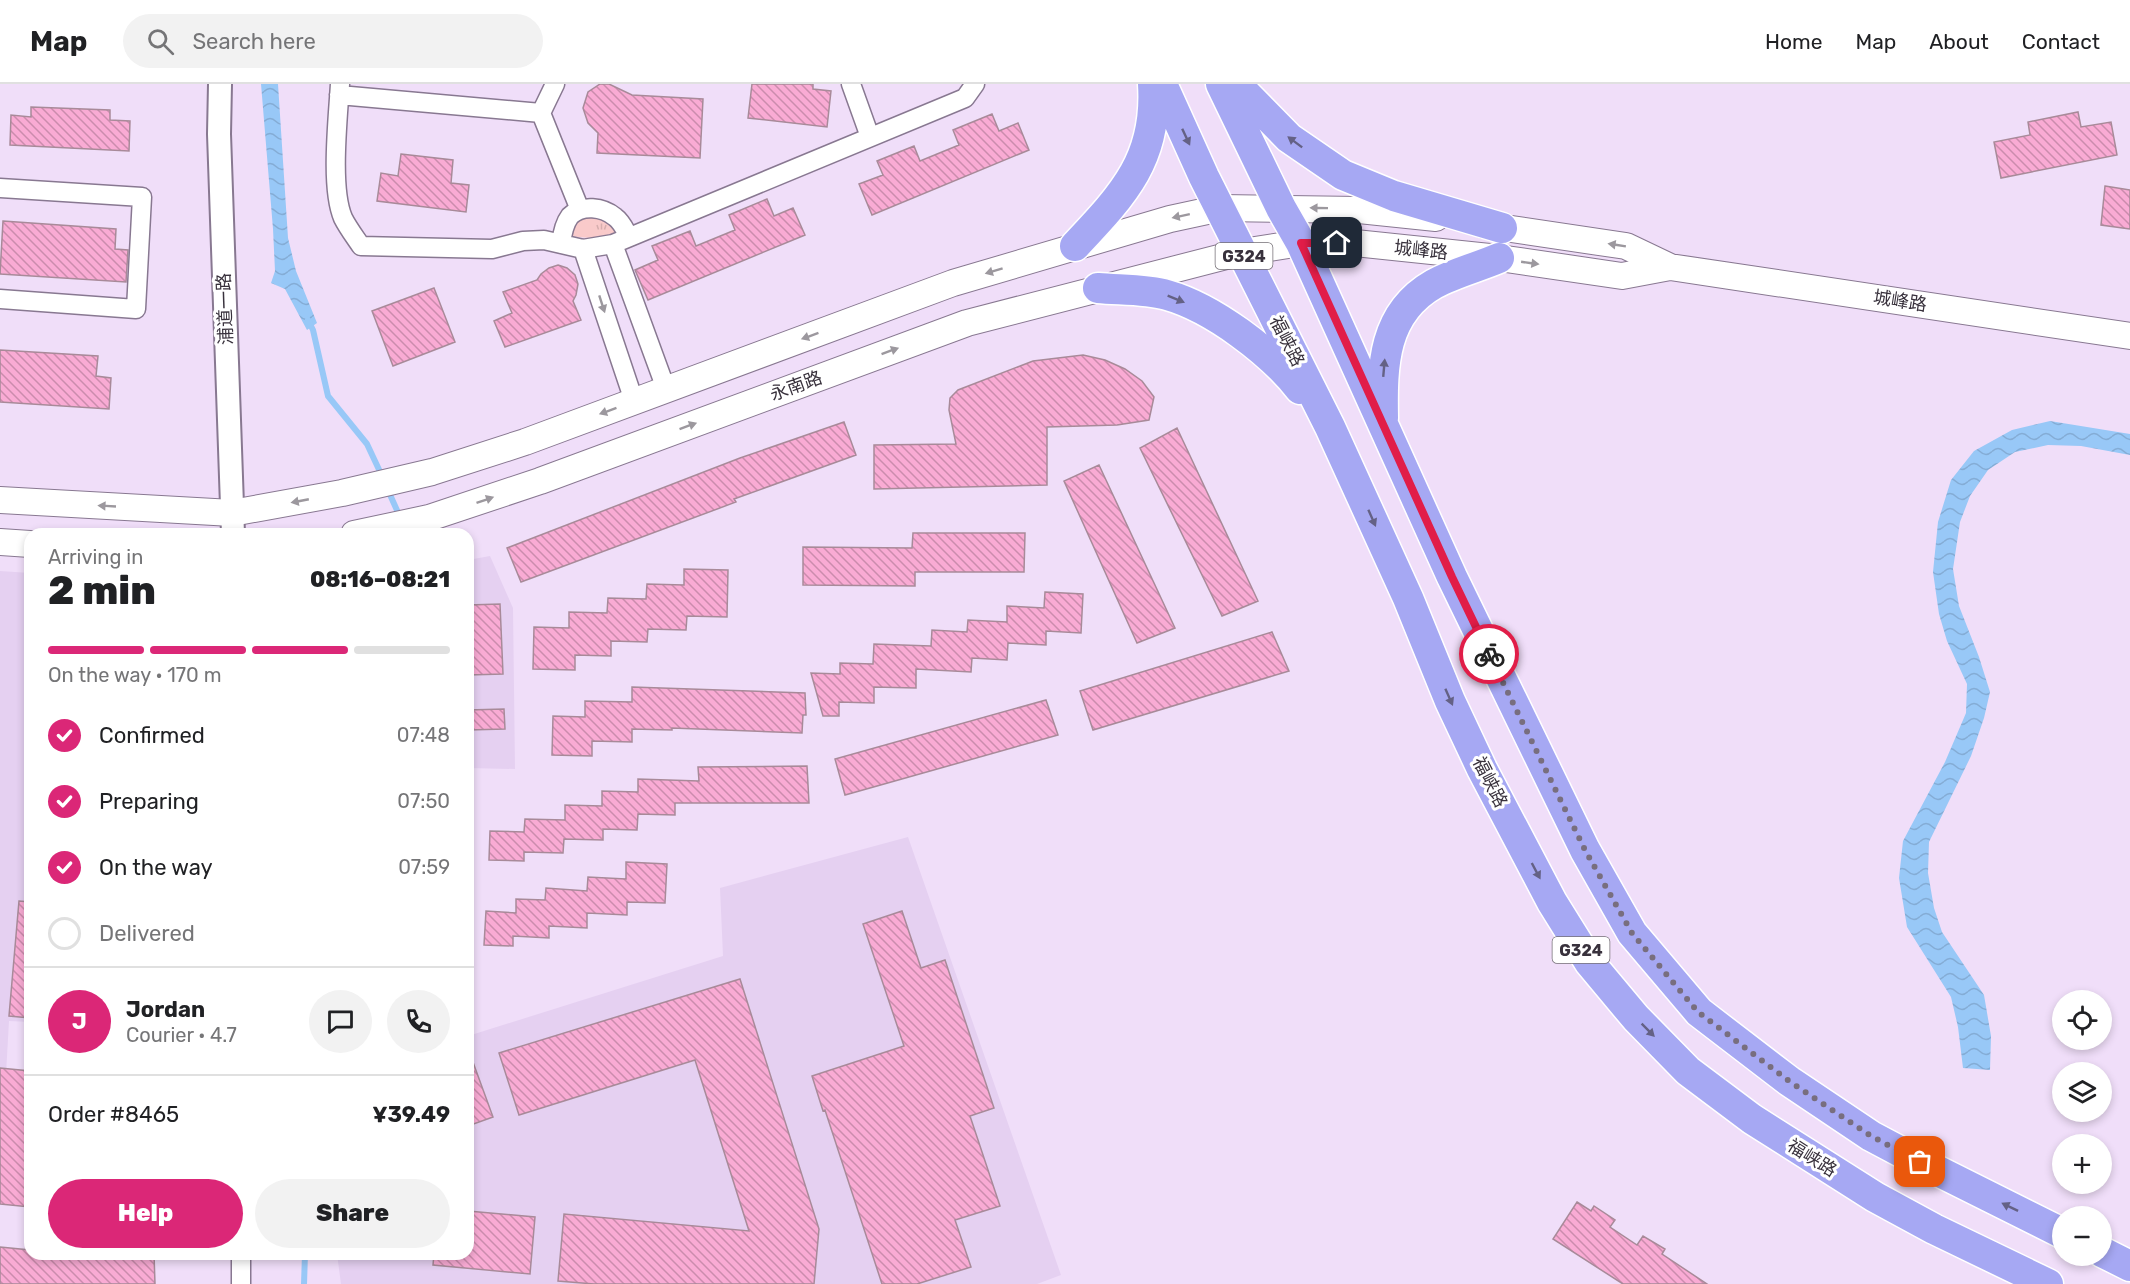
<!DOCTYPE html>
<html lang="en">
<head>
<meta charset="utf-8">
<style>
	:root { --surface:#fff; --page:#f2f2f2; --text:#202124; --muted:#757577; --line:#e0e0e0; --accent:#db2777 }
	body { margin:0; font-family:Rubik,"Noto Sans SC",sans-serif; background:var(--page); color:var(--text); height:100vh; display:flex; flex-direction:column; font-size:22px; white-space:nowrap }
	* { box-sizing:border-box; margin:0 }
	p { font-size:20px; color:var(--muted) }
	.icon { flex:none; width:33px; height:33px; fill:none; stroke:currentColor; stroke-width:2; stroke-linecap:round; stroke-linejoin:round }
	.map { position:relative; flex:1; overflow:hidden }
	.panel { position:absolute; left:24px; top:444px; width:450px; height:732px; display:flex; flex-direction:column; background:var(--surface); border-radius:18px; box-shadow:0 3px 9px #0003 }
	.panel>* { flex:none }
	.tools { position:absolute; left:2052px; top:906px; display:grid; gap:12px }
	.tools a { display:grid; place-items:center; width:60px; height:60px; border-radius:50%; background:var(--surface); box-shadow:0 3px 9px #0003; font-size:30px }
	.pin { position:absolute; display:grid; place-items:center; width:51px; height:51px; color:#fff; margin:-26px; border-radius:12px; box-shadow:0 3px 9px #0006 }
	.courier { position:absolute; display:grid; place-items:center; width:60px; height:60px; margin:-30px; border:4px solid #e11d48; border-radius:50%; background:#fff; color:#222; box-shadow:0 2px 8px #0007 }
	.overview em { font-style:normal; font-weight:800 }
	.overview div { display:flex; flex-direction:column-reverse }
	.overview { display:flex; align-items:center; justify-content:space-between; height:102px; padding:0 24px }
	h1 { font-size:39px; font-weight:800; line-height:45px }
	.bar { display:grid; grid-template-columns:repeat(4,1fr); gap:9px 6px; align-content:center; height:72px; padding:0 24px }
	.bar i { height:8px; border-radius:4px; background:var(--line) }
	.bar .active { background:var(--accent) }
	.bar p { grid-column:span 4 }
	.line { display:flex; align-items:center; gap:15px; padding:0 24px; border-top:2px solid var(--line) }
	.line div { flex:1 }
	.round { display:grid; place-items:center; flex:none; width:63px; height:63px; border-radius:32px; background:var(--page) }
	ol { padding:0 24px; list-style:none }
	li { display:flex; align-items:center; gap:18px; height:66px }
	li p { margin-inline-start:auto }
	li .icon { padding:6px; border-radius:50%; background:var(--accent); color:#fff; stroke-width:4 }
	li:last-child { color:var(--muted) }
	li i { width:33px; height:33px; border:3px solid var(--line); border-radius:50% }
	.button { display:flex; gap:12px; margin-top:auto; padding:12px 24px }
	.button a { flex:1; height:69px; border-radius:36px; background:var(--accent); color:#fff; font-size:24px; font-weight:800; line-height:69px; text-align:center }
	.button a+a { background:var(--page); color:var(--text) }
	header { display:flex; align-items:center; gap:36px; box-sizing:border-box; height:84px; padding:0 30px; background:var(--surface); border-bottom:2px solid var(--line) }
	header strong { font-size:28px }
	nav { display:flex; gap:33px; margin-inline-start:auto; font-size:21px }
	.search { width:420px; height:54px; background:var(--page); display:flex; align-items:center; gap:15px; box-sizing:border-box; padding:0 21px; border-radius:33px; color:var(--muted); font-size:22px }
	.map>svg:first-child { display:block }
</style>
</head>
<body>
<header>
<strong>Map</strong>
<div class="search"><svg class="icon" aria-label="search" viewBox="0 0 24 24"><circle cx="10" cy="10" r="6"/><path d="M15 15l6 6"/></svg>Search here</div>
<nav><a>Home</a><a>Map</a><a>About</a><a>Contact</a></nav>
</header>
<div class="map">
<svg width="2130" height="1200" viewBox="0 0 2130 1200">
	<defs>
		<pattern id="grass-tufts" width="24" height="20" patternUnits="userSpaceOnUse" patternTransform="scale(1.5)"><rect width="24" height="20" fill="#f9caca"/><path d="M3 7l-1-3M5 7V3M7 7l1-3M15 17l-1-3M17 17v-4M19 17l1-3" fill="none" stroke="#d6aeae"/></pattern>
		<pattern id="water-waves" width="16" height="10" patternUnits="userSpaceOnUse" patternTransform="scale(1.5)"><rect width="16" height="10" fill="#98c8f7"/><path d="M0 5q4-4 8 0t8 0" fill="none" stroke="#84acd5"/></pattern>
		<pattern id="building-back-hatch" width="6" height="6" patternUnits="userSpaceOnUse" patternTransform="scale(1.5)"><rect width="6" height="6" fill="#f9abd4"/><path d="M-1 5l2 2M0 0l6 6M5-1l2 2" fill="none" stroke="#cb8cad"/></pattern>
	</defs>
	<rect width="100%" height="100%" fill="#f0def9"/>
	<path fill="#e5d0f1" d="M490 472 513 524 515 685 468 684V476Z
		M0 487 30 489V938L9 937 6 990 0 989Z
		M908 753 1061 1191 1037 1200H341L337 1170H468V952L723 872 720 804Z"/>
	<path fill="url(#grass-tufts)" d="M583 130 606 134 617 148C601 155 585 155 567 151L571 141Z"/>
	<path fill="url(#water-waves)" d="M261 0H278L288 154 296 187 317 239 307 246 285 205 271 199 275 187 273 145Z
		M2050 337 2130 350V371L2081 362 2048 361 2015 368 1988 386 1970 412 1960 438 1953 485 1959 522 1979 573 1990 608 1984 634 1971 672 1929 758 1928 789 1934 824 1942 848 1984 911 1991 952 1990 986 1963 984 1958 943 1951 913 1907 843 1899 794 1903 757 1945 678 1966 629 1967 600 1947 557 1939 530 1933 488 1938 438 1951 396 1974 367 2012 346Z"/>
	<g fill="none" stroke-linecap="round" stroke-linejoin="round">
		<path stroke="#98c8f7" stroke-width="6" d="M308 236 313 246 328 312 367 360 382 392
			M387 404 400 433
			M304 1200 305 1170"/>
	</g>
	<path fill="url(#building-back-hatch)" stroke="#a88a99" stroke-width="1.5" d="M600 0H609L632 11 703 15 700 74 597 69 598 49 588 39 583 24 588 8Z
		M752 0H813V5L831 7 827 43 748 34Z
		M31 23 110 26V36L130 37 129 67 10 61 11 31 31 33Z
		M2078 28 2081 43 2111 38 2117 71 2001 94 1994 58 2030 51 2028 38Z
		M992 30 999 47 1018 39 1029 66 872 131 859 100 883 91 877 77 914 62 920 77 959 61 953 46Z
		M401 70 453 76 451 99 469 101 466 128 377 117 381 89 398 92Z
		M2105 102 2130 106V145L2101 141Z
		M767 115 774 132 793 124 805 151 648 216 635 186 658 176 652 162 690 147 696 162 735 146 729 131Z
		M3 137 116 145 115 165 128 166 126 198 0 190Z
		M558 181 567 184 575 191 578 200 576 211 573 217 581 236 505 263 494 237 512 229 503 208 537 196 541 190 549 184Z
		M434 204 455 258 393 282 372 227Z
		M0 266 98 272 96 292 111 294 109 325 0 318Z
		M1083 271 1105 276 1125 285 1142 297 1154 313 1149 336 1117 341 1047 343V401L874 405V361L956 360 949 326 950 314 958 306 1033 277Z
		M844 338 856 371 734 415 736 418 521 498 507 464 740 374Z
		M1177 344 1258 517 1222 532 1140 364Z
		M1099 381 1175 544 1137 559 1064 397Z
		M913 449H1025L1024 488H915V502L803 501V463L912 464Z
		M684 485 728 486 727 533 687 532 686 546 648 545 647 558 611 557V572L575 571V586L533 585 534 543 569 544V528L607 529 608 514 646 515 647 500 684 501Z
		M1045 508 1083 510 1081 549 1046 547V561L1008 559 1007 576 972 574 971 588 916 585V604L874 603V619L839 618V632H823L811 589 840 590V579L873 580 874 560 931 562 932 546 967 548 968 536 1007 538V522L1044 524Z
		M500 520 503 590 468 591V521Z
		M1272 548 1289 587 1093 646 1080 607Z
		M632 603 805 609 806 631H803L802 649 672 644V646L632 645V658L592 657V672L552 671 553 632 585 633V617L632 618Z
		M1046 616 1058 651 845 711 835 675Z
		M504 625 505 645 468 646V626Z
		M807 682 809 719H675V731L638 730 637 746 603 745V756L564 755 563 769 524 768V777L489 776 490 747 524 748 525 735 565 736V721L602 722V707L638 708V695L699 697 698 683Z
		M626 778 667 780 665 819 627 818V831L587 829V844L549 842V854L513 852V862L484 861 486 827 516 829V815L545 816 546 804 587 807 588 793 626 795Z
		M19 817 30 818V934L9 932Z
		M902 827 921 884 945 876 994 1024 970 1032 1000 1122 955 1136 971 1183 917 1200H882L825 1026 823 1027 812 992 904 962 863 840Z
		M740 895 819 1145 814 1200H594L558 1197 564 1130 749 1147 695 976 519 1031 499 969Z
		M470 970 493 1033 468 1042V971Z
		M0 984 30 987V1123L0 1120Z
		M1577 1118 1591 1127 1594 1122 1615 1136 1610 1143 1637 1161 1643 1152 1665 1165 1662 1170 1707 1200H1623L1553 1155Z
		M468 1127 535 1133 530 1190 433 1181 434 1170H468Z
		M0 1163 30 1166V1170H154L155 1200H0Z"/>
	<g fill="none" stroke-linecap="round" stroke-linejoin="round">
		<defs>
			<path id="minor" d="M340 0C338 34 330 104 343 134 348 144 355 153 361 162L492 165 523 157 544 156 583 165 613 160 965 14 975 0
				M555 0 541 29 580 126
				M851 0 870 53
				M339 11 541 29
				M0 104 142 113 136 225 0 215
				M561 160C562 151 564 140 570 132 582 120 603 123 615 133 622 138 625 146 629 153
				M613 160 666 305
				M583 165 634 317
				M241 1170V1200"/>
			<path id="tertiary" d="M220 0 219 50 233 450"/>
			<path id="secondary" d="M1484 141 1626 162 1670 183 2130 252
				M0 416 232 429 342 409 432 388 525 358 953 199 1170 135 1221 124 1359 126 1436 134
				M354 450 429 434 540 397 967 239 1242 168 1301 159H1355L1499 174 1622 192 1670 183
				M0 458 30 460"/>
			<path id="trunk" d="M1162 0 1204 93 1330 343 1408 514 1450 617 1482 685 1552 818 1590 879 1636 934 1688 987 1752 1035 1875 1113 1934 1145 2048 1200
				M1221 0 1281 124 1301 159 1452 493 1585 766 1632 849 1699 928 1789 997 1871 1052 1920 1078 2062 1149
				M1236 0 1289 54 1343 91 1394 112 1502 144
				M1075 162C1123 111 1158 75 1153 0
				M1098 204C1119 206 1147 205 1167 211 1213 224 1271 268 1300 305
				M1383 334C1382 281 1383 229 1434 200 1454 189 1478 183 1499 174
				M2102 1168 2130 1182"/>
		</defs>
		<use href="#minor" stroke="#887891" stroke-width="21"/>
		<use href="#tertiary" stroke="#887891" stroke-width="26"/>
		<use href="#secondary" stroke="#887891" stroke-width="28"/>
		<use href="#trunk" stroke="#fff" stroke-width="33"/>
		<use href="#minor" stroke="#fff" stroke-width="18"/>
		<use href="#tertiary" stroke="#fff" stroke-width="22"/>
		<use href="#secondary" stroke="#fff" stroke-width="26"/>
		<use href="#trunk" stroke="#a6a8f3" stroke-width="30"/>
	</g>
	<defs><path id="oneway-solid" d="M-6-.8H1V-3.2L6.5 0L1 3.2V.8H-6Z" transform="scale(1.5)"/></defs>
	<g fill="#646185">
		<use href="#oneway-solid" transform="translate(1186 53) rotate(65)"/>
		<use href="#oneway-solid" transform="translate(1295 58) rotate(-143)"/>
		<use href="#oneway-solid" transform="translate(1176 215) rotate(22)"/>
		<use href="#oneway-solid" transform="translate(1384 284) rotate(-85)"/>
		<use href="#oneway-solid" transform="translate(1372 434) rotate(66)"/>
		<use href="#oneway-solid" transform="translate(1449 613) rotate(66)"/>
		<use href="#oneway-solid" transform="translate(1536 787) rotate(62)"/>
		<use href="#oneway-solid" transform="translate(1648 946) rotate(45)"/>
		<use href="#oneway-solid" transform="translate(2010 1123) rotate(-154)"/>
	</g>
	<g fill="#9c989e">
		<use href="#oneway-solid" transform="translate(1319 124) rotate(-179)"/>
		<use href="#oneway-solid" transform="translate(1181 132) rotate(168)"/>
		<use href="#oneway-solid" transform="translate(1617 161) rotate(-171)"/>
		<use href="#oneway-solid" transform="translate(1530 179) rotate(8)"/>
		<use href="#oneway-solid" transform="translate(994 187) rotate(163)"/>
		<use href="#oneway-solid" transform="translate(602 220) rotate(72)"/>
		<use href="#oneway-solid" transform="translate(810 252) rotate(160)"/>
		<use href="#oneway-solid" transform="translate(890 267) rotate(-20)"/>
		<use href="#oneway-solid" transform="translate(608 327) rotate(160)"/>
		<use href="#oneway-solid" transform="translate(688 342) rotate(-20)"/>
		<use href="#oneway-solid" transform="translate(485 416) rotate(-19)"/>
		<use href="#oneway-solid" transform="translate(300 417) rotate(169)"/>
		<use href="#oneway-solid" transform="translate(107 422) rotate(-177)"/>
	</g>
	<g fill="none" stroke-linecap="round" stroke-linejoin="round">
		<path stroke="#786e7e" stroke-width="6" stroke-dasharray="0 10.8" d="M1489 570 1585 766 1632 849 1677 903 1698 928 1789 997 1871 1052 1920 1078"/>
		<path stroke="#e11d48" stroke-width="8" d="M1337 159H1301L1452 493 1489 570"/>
	</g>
	<g text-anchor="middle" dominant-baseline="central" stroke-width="6" stroke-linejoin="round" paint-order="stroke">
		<g fill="#fff" stroke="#746f76" stroke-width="1.5">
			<rect x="1215.5" y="159" width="57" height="26" rx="4.5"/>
			<rect x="1552.5" y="853" width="57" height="26" rx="4.5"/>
		</g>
		<g font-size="16" font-weight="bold" fill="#38313c">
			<text x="1244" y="172">G324</text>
			<text x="1581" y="866">G324</text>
		</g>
		<g font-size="18" fill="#38313c" stroke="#fff">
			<text transform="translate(1421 166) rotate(6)">城峰路</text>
			<text transform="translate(1900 217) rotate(9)">城峰路</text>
			<text transform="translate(225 225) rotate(-92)">浦道一路</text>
			<text transform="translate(1287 257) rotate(63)">福峡路</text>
			<text transform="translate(796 302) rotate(-20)">永南路</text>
			<text transform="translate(1490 698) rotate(63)">福峡路</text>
			<text transform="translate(1812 1074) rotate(32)">福峡路</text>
		</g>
	</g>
</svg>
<div class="tools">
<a><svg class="icon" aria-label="locate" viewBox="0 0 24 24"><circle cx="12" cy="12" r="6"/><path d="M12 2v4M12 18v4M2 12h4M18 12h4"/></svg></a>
<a><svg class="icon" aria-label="layers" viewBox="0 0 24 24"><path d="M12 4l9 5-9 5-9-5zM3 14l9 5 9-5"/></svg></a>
<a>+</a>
<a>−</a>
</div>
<div class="pin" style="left:1920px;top:1078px;background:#ea580c"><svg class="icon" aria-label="bag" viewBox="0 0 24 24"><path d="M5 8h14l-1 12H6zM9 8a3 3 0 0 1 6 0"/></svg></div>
<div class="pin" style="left:1337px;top:159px;background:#1f2937"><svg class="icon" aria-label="home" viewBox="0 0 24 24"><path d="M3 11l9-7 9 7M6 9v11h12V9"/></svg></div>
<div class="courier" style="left:1489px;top:570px"><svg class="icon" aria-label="bike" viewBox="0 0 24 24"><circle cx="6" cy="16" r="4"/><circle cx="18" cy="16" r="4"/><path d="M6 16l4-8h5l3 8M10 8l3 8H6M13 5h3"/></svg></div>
<section class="panel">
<div class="overview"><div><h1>2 min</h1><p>Arriving in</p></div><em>08:16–08:21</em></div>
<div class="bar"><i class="active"></i><i class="active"></i><i class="active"></i><i></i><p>On the way · 170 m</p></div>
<ol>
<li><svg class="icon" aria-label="check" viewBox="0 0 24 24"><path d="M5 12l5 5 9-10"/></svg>Confirmed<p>07:48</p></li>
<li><svg class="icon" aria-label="check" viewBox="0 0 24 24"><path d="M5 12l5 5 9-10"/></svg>Preparing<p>07:50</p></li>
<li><svg class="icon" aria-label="check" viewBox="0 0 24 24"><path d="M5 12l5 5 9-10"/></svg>On the way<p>07:59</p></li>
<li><i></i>Delivered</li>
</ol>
<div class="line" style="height:108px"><b class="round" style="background:var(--accent);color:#fff">J</b><div><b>Jordan</b><p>Courier · 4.7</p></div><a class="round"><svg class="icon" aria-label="chat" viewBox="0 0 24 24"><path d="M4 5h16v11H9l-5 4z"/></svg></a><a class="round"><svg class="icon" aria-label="phone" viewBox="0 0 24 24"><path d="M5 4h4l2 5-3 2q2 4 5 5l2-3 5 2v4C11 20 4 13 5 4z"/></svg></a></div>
<div class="line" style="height:78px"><div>Order #8465</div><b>¥39.49</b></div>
<div class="button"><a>Help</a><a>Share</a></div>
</section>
</div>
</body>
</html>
